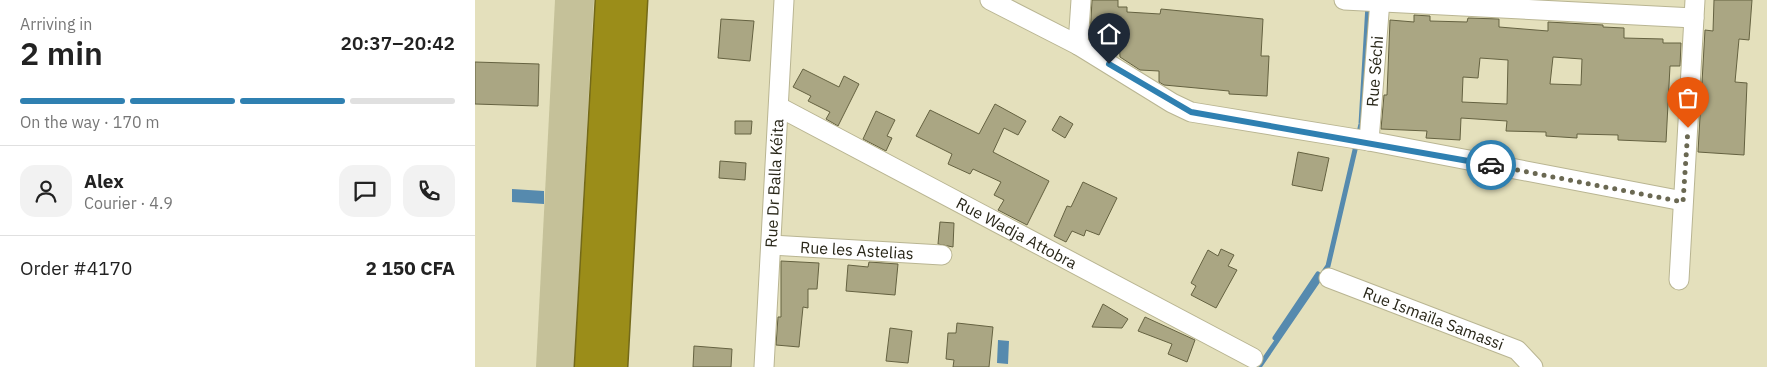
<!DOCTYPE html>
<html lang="en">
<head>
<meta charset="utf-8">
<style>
	:root { --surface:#fff; --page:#f2f2f2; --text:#222; --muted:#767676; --line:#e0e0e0; --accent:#2f80b1 }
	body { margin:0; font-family:"IBM Plex Sans",sans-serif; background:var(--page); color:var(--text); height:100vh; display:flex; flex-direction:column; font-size:19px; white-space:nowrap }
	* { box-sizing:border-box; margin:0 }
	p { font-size:16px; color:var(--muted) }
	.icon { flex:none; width:28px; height:28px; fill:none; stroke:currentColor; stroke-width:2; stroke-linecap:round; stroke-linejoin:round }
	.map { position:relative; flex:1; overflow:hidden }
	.drawer { display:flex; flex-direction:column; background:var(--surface); width:475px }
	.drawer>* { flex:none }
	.pin { position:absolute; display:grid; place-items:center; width:42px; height:42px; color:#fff; margin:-51px -21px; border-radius:50% 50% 50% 0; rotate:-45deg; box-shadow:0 0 5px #0007 }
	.pin .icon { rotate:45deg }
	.courier { position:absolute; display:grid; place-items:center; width:50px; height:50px; margin:-25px; border:4px solid #2f80b1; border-radius:50%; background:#fff; color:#222; box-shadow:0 1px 6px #0007 }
	.summary em { font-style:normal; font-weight:600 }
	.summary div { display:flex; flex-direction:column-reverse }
	.summary { display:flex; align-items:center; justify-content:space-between; height:85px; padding:0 20px }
	h1 { font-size:32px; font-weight:600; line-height:38px }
	.bar { display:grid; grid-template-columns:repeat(4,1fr); gap:8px 5px; align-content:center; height:60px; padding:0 20px }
	.bar i { height:6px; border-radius:4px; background:var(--line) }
	.bar .active { background:var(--accent) }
	.bar p { grid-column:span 4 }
	.line { display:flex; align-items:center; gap:12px; padding:0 20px; border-top:1px solid var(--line) }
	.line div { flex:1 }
	.round { display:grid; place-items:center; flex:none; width:52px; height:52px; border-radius:15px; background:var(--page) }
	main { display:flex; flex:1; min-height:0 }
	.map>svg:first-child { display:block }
</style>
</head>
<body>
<main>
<section class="drawer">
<div class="summary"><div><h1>2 min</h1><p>Arriving in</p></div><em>20:37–20:42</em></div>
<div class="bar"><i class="active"></i><i class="active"></i><i class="active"></i><i></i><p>On the way · 170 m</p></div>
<div class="line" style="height:90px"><a class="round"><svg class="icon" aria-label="person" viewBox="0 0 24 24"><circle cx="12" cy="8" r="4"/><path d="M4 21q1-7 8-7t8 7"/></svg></a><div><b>Alex</b><p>Courier · 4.9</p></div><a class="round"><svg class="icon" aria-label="chat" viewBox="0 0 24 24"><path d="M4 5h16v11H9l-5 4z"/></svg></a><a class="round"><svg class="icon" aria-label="phone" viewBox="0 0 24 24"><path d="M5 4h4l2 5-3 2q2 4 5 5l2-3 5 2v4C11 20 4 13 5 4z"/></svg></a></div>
<div class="line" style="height:65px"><div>Order #4170</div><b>2 150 CFA</b></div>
</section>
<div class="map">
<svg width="1292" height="367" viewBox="0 0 1292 367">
	<rect width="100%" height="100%" fill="#e4e0bc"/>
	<path fill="#c5c199" d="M80 0H119L99 367H61Z"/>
	<path fill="#568aae" d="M37 189 69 191V204L37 202Z
		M523 340 534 341 533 364 522 363Z"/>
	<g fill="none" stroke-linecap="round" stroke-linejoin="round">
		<path stroke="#568aae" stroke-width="5" d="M800 338 843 274
			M784 367 853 266 886 124 893 5"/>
	</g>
	<path fill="#aaa683" stroke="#656241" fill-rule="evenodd" d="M617 0H643V7H652V12L685 14 686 9 788 19 786 56H794L792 96 754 94V91L689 85 684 82V71L665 70 645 57 644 40 615 39Z
		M1239 0H1277L1274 40 1264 39 1260 82 1272 83 1269 155 1223 152 1230 30 1238 31Z
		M939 15 955 16V21L992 22 993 18 1024 19V27L1073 31V22L1128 25V27L1149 28V38L1188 39V43H1206L1205 66H1195L1191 142 1143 140V135L1102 134V138L1071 136V132L1031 131 1032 121 986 118 985 140 951 138 952 131 906 129 909 95H912L915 20 939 22ZM1078 57 1107 59 1106 85 1075 84ZM1005 58 1033 60 1032 104 987 102 988 77 1003 78Z
		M246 19 279 21 275 61 243 58Z
		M0 62 64 64 63 106 0 104Z
		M328 69 364 87 369 76 384 84 363 126 351 119 355 112 333 101 336 96 318 87Z
		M520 104 551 121 543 135 529 128 518 152 574 181 552 225 523 210 529 200 519 195 526 182 498 169 495 174 473 164 477 154 441 136 455 110 504 134Z
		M401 111 420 120 412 136 417 138 411 151 388 139Z
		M585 116 598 124 590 138 577 130Z
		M260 121H277L276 134H260Z
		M823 152 854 158 847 191 817 185Z
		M245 161 271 163 270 180 244 178Z
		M608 182 642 198 624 235 611 230 609 236 597 231 591 242 579 236 592 206 596 207Z
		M465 222 479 223 478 247 463 244Z
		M746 249 759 255 753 266 762 270 741 308 716 295 721 286 716 283 733 250 743 256Z
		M306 261 344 263 342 289H333V308L328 307 324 347 301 345 303 317H306Z
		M394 262 423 264 420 295 371 291 373 265 393 267Z
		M628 304 653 319 647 328 617 327Z
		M670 317 720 340 712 362 693 354 697 344 663 331Z
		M482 323 518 327 514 367H478L479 360 471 359 473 333H481Z
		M415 328 437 331 433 363 411 361Z
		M219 346 257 349 256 367H218Z"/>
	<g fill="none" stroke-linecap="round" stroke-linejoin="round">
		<defs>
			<g id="minor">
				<path d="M515 0 603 45 697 103 716 112 894 141 1208 201"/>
				<path d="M869 0 1219 18"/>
				<path d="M603 45 606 0"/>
				<path id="s1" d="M304 107 778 358"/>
				<path id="s2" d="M894 141 905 0"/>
				<path id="s3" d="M296 245 467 255"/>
				<path id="s4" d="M854 278 1042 350 1058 367"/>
				<path d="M1204 280 1220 0"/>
				<path id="s5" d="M289 367 309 0"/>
			</g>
			<path id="highway" d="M113 367 134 0
				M139 367 159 0"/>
		</defs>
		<use href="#minor" stroke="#b9b592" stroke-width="21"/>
		<use href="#highway" stroke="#736919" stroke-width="29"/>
		<use href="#minor" stroke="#fff" stroke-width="19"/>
		<use href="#highway" stroke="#9b8d19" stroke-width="26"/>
	</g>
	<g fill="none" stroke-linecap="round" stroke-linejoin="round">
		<path stroke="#6a6852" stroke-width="5" stroke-dasharray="0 9" d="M1016 165 1208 202 1213 128"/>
		<path stroke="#2f80b1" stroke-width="6" d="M634 64 716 112 1016 165"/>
	</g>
	<g text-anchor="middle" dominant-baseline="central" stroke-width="4" stroke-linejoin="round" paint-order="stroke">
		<g font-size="16" fill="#292719" stroke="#f1edc9">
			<text stroke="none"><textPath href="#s2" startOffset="70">Rue Séchi</textPath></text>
			<text stroke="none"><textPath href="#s5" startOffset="184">Rue Dr Balla Kéita</textPath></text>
			<text stroke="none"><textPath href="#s1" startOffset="269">Rue Wadja Attobra</textPath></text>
			<text stroke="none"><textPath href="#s3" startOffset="86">Rue les Astelias</textPath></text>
			<text stroke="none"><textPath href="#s4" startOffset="112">Rue Ismaïla Samassi</textPath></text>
		</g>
	</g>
</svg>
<div class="pin" style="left:1213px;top:128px;background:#ea580c"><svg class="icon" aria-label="bag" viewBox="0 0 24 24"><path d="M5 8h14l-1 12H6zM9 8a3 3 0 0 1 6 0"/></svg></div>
<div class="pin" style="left:634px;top:64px;background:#1f2937"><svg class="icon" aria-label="home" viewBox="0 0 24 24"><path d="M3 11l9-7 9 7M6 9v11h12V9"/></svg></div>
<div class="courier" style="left:1016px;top:165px"><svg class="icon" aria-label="car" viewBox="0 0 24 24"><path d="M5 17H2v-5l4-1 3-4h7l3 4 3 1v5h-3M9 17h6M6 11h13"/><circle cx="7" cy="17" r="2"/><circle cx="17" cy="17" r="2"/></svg></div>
</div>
</main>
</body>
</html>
